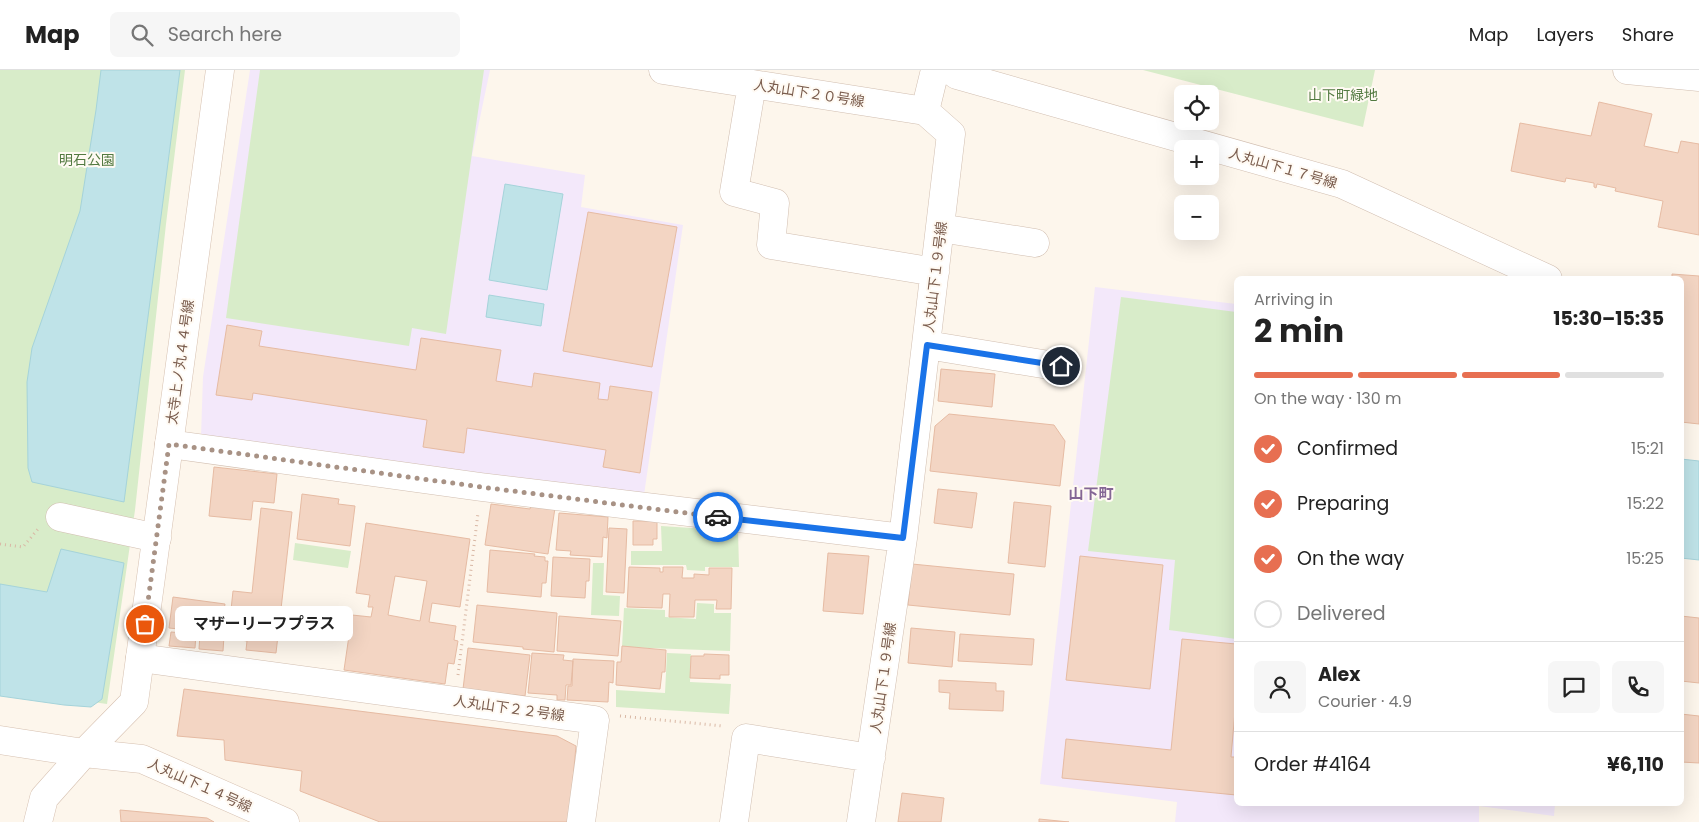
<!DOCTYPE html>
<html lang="en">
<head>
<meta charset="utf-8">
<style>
	:root { --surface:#fff; --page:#f6f6f6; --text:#222; --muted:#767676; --line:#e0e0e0; --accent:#e76f51 }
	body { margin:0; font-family:Poppins,"Noto Sans JP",sans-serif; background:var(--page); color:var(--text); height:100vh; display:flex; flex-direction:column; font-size:19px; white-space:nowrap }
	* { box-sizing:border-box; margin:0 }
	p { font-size:16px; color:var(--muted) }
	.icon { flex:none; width:28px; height:28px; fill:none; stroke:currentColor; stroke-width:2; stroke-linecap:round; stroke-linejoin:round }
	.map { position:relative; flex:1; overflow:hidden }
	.details { position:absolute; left:1234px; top:206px; width:450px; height:530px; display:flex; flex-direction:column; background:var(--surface); border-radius:8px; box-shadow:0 5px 20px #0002 }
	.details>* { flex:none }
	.fabs { position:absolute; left:1174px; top:15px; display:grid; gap:10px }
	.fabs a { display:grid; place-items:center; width:45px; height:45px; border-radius:8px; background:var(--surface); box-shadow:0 5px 20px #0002; font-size:25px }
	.pin { position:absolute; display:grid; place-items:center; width:42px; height:42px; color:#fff; margin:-21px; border:2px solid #fff; border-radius:50%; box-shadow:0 1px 5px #0007 }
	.courier { position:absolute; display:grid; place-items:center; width:50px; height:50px; margin:-25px; border:4px solid #1a73e8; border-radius:50%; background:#fff; color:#222; box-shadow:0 1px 6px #0007 }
	.bubble { position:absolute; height:35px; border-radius:8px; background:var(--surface); box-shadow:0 5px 20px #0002; font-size:16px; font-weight:700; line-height:35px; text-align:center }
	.head em { font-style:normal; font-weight:700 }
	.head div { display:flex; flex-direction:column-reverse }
	.head { display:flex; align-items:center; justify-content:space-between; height:85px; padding:0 20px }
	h1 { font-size:32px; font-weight:700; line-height:38px }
	.bar { display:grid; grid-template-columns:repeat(4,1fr); gap:8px 5px; align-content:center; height:60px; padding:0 20px }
	.bar i { height:6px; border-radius:4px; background:var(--line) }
	.bar .active { background:var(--accent) }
	.bar p { grid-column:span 4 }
	.line { display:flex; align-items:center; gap:12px; padding:0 20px; border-top:1px solid var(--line) }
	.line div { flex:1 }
	.round { display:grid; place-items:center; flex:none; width:52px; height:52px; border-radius:8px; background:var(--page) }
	ol { padding:0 20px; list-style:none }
	li { display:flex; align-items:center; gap:15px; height:55px }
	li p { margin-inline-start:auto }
	li .icon { padding:5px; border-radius:50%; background:var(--accent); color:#fff; stroke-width:4 }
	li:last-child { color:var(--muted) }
	li i { width:28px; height:28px; border:2px solid var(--line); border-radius:50% }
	header { display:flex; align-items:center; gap:30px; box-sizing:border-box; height:70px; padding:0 25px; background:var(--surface); border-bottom:1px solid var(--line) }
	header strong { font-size:24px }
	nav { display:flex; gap:28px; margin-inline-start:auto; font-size:18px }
	.search { width:350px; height:45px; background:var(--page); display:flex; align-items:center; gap:12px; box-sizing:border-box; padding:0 18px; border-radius:8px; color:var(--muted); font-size:19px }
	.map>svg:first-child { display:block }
</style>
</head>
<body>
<header>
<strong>Map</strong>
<div class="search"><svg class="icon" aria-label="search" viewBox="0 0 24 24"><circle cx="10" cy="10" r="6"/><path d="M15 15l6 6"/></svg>Search here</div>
<nav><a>Map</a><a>Layers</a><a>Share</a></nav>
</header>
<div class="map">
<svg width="1699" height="752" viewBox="0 0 1699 752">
	<rect width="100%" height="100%" fill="#fdf6ec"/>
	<path fill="#f3e8fa" d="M250 0H490L472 86 585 105 581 137 683 155 644 425 201 366 203 307Z
		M1095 217 1236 234V734H1555L1554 746 1479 736V752H1175L1177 732 1040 714Z"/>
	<path fill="#d8ecc9" d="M0 0H185L166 154 135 440 107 634 0 619Z
		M260 0H484L446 264 412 258 409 276 226 248Z
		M1143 0H1375L1363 57Z
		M1121 227 1236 242V569L1169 560 1175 490 1088 481Z
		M661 456 738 461 739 497H705V501L687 500 686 495H631V481H662Z
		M295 473 351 481 348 498 293 490Z
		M593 493H604L603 525 620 526 619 546 591 545Z
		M697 533 714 534V543H731L730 581 622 577 624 538 665 540V547L696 549Z
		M667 583 691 584 690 612 731 614 729 644 616 637V620L665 623Z"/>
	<path fill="#bfe3e8" stroke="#a5d3da" d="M101 0H180L124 432 32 412 28 398 27 312 32 278 80 141 96 40Z
		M505 114 563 124 547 220 489 210Z
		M489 225 544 234 541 256 486 247Z
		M1681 389 1699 391V490L1681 488Z
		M61 479 124 493 102 629 91 637 64 635 0 626V514L47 522Z"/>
	<path fill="#f3d5c3" stroke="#e6bba3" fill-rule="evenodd" d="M1599 32 1652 44 1644 76 1678 83 1681 71 1699 74V165L1658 157 1663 131 1615 121 1616 118 1597 114 1596 118 1594 117V113L1566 108 1565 112 1511 101 1520 53 1591 66Z
		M588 142 677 157 652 297 563 281Z
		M1672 204 1699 206V354L1681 352V209H1672Z
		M227 255 262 261 259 276 416 300 421 268 501 280 496 311 532 317 534 303 600 313 598 329 608 330 610 316 652 322 640 403 603 397 606 380 467 358 464 383 423 377 427 350 253 323 252 330 216 325Z
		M941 299 995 304 992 337 938 331Z
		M949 344 1054 355 1065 371 1060 416 930 401 935 356Z
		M214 397 277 404 274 433 253 431 251 450 209 446Z
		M938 419 977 423 972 458 934 453Z
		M302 424 339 429 338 434 355 436 350 476 297 469Z
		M1014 432 1051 436 1045 497 1008 493Z
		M491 434 530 439 531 435 555 438 548 484 485 475Z
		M261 438 292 442 276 583 246 580 247 571 228 568 233 521 252 523Z
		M559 443 608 447 607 468 603 467 602 487 570 485 571 481 556 480Z
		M633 451H657V469H653V475H633Z
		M366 453 470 469 460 537 432 533 429 552 456 556 454 570 458 571 454 594 448 593 445 614 344 600 352 545 371 547 373 537H368L370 525 356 523ZM395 506 427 511 420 551 388 545Z
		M609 458 627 459 624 523 606 522Z
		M490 480 535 484 534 486 545 487V491H548L546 513H542L541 527 487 522Z
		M828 483 869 486 863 544 823 541Z
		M1080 486 1163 495 1150 619 1066 610Z
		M553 487 590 489 589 511H586L585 528 551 526Z
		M912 494 1014 504 1010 545 908 535Z
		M629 497 660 498V502H663V497H683L682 508H694V504L709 505V498H732L731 539H716L717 530H695L694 547H669L670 524H663L662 538 627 537Z
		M173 527 225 534 222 553 200 550 199 561 169 558Z
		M477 535 557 543 554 582 523 579V577L473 572Z
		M559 546 621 551 618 586 557 581Z
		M1681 546 1699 548V613L1681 611Z
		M911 558 955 562 952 597 908 593Z
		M171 562 196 564 195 578 169 576Z
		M200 564 224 566 223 581 199 579Z
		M960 564 1034 569 1032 595 958 591Z
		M1182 569 1236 574V630L1231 687H1236V725L1062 708 1066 669 1171 680Z
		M622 576 666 580 665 602H662L660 619 616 615 617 592H621Z
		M468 578 530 585 525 626 463 619Z
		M532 583 564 585 563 590 573 591 571 615H566L565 630H557V625L528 623Z
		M704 584 729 585V605H720V609L690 608 691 586H704Z
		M573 589 614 591 613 613 609 612 608 632 567 630 568 616H572Z
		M939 610 996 613V621H1004L1003 641 949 639 950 623 939 622Z
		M184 619 557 666 576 676 569 752H380L300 721 302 701 225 690 224 670 177 666Z
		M1681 644 1699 646V693L1681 692Z
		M902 723 944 728 941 752H898Z
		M120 740 207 748 214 752H121Z
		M1039 749 1069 752H1039Z"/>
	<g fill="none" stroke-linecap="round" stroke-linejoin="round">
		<defs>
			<path id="street" d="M663 0 925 41
				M950 0 957 5 1342 114 1548 209
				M1627 0 1699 7
				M752 14 734 122 775 133 771 175 935 202
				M940 158 1035 173
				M927 275 1061 297
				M169 374 481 417 903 468
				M60 447 157 468
				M140 588 595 650 581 752
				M734 752 746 668 871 688
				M861 752 903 468 951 64 925 41 935 0"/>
			<path id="secondary" d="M0 670 84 683 142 689 285 752
				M38 752 44 728 84 683 134 632 220 0"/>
		</defs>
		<use href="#street" stroke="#d1beb0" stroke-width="29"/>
		<use href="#secondary" stroke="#d6c0b0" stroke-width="29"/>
		<path stroke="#d9b8a5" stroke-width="3" stroke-dasharray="1 4" stroke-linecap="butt" d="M0 474 23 477 38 459
			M458 605 478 443
			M620 646 723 656"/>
		<use href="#street" stroke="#fff" stroke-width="28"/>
		<use href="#secondary" stroke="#fff" stroke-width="28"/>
	</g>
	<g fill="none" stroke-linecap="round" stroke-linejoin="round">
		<path stroke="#a89285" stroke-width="5" stroke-dasharray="0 9" d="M145 554 169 374 481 417 718 447"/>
		<path stroke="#1a73e8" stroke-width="6" d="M718 447 903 468 927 275 1061 296"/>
	</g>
	<g text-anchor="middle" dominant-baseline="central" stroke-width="4" stroke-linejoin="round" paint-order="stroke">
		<g font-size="14" fill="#7a5c4d" stroke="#fffaf3">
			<text transform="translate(809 23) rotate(9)">人丸山下２０号線</text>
			<text transform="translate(1283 98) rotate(16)">人丸山下１７号線</text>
			<text transform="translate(935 207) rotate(-83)">人丸山下１９号線</text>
			<text transform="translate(180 292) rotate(-82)">太寺上ノ丸４４号線</text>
			<text transform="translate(883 608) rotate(-82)">人丸山下１９号線</text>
			<text transform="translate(509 638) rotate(8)">人丸山下２２号線</text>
			<text transform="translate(200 715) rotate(24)">人丸山下１４号線</text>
		</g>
		<g font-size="14" fill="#537a41" stroke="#fffaf3">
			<text x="1343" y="25">山下町緑地</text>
			<text x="87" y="90">明石公園</text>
		</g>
		<g font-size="15" font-weight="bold" fill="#846695" stroke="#fffaf3">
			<text x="1091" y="423">山下町</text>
		</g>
	</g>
</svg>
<div class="fabs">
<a><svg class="icon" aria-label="locate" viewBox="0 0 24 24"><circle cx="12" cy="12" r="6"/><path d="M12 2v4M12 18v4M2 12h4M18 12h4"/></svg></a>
<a>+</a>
<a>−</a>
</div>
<div class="pin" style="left:145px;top:554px;background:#ea580c"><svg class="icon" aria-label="bag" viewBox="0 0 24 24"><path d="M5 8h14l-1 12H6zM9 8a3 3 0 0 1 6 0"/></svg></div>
<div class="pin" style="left:1061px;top:296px;background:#1f2937"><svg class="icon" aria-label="home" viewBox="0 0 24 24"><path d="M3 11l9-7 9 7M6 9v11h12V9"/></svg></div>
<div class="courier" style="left:718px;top:447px"><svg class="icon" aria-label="car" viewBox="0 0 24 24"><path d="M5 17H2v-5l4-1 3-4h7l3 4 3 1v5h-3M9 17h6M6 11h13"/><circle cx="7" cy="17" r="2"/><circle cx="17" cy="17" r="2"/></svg></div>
<div class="bubble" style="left:175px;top:536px;width:178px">マザーリーフプラス</div>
<section class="details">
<div class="head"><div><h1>2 min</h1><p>Arriving in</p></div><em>15:30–15:35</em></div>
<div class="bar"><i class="active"></i><i class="active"></i><i class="active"></i><i></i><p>On the way · 130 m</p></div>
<ol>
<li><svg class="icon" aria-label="check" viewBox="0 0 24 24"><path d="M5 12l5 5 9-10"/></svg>Confirmed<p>15:21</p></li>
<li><svg class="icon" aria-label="check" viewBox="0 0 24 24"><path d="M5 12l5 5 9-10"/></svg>Preparing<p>15:22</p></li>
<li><svg class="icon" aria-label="check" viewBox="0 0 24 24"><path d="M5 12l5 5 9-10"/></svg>On the way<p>15:25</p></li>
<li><i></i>Delivered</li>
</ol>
<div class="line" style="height:90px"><a class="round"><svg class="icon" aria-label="person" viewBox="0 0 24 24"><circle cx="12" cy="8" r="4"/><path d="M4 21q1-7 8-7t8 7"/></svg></a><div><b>Alex</b><p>Courier · 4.9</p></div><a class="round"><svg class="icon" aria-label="chat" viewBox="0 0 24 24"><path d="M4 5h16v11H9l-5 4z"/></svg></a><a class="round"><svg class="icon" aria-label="phone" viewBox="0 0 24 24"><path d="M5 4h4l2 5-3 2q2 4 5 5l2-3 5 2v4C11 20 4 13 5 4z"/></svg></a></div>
<div class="line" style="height:65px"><div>Order #4164</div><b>¥6,110</b></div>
</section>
</div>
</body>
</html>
